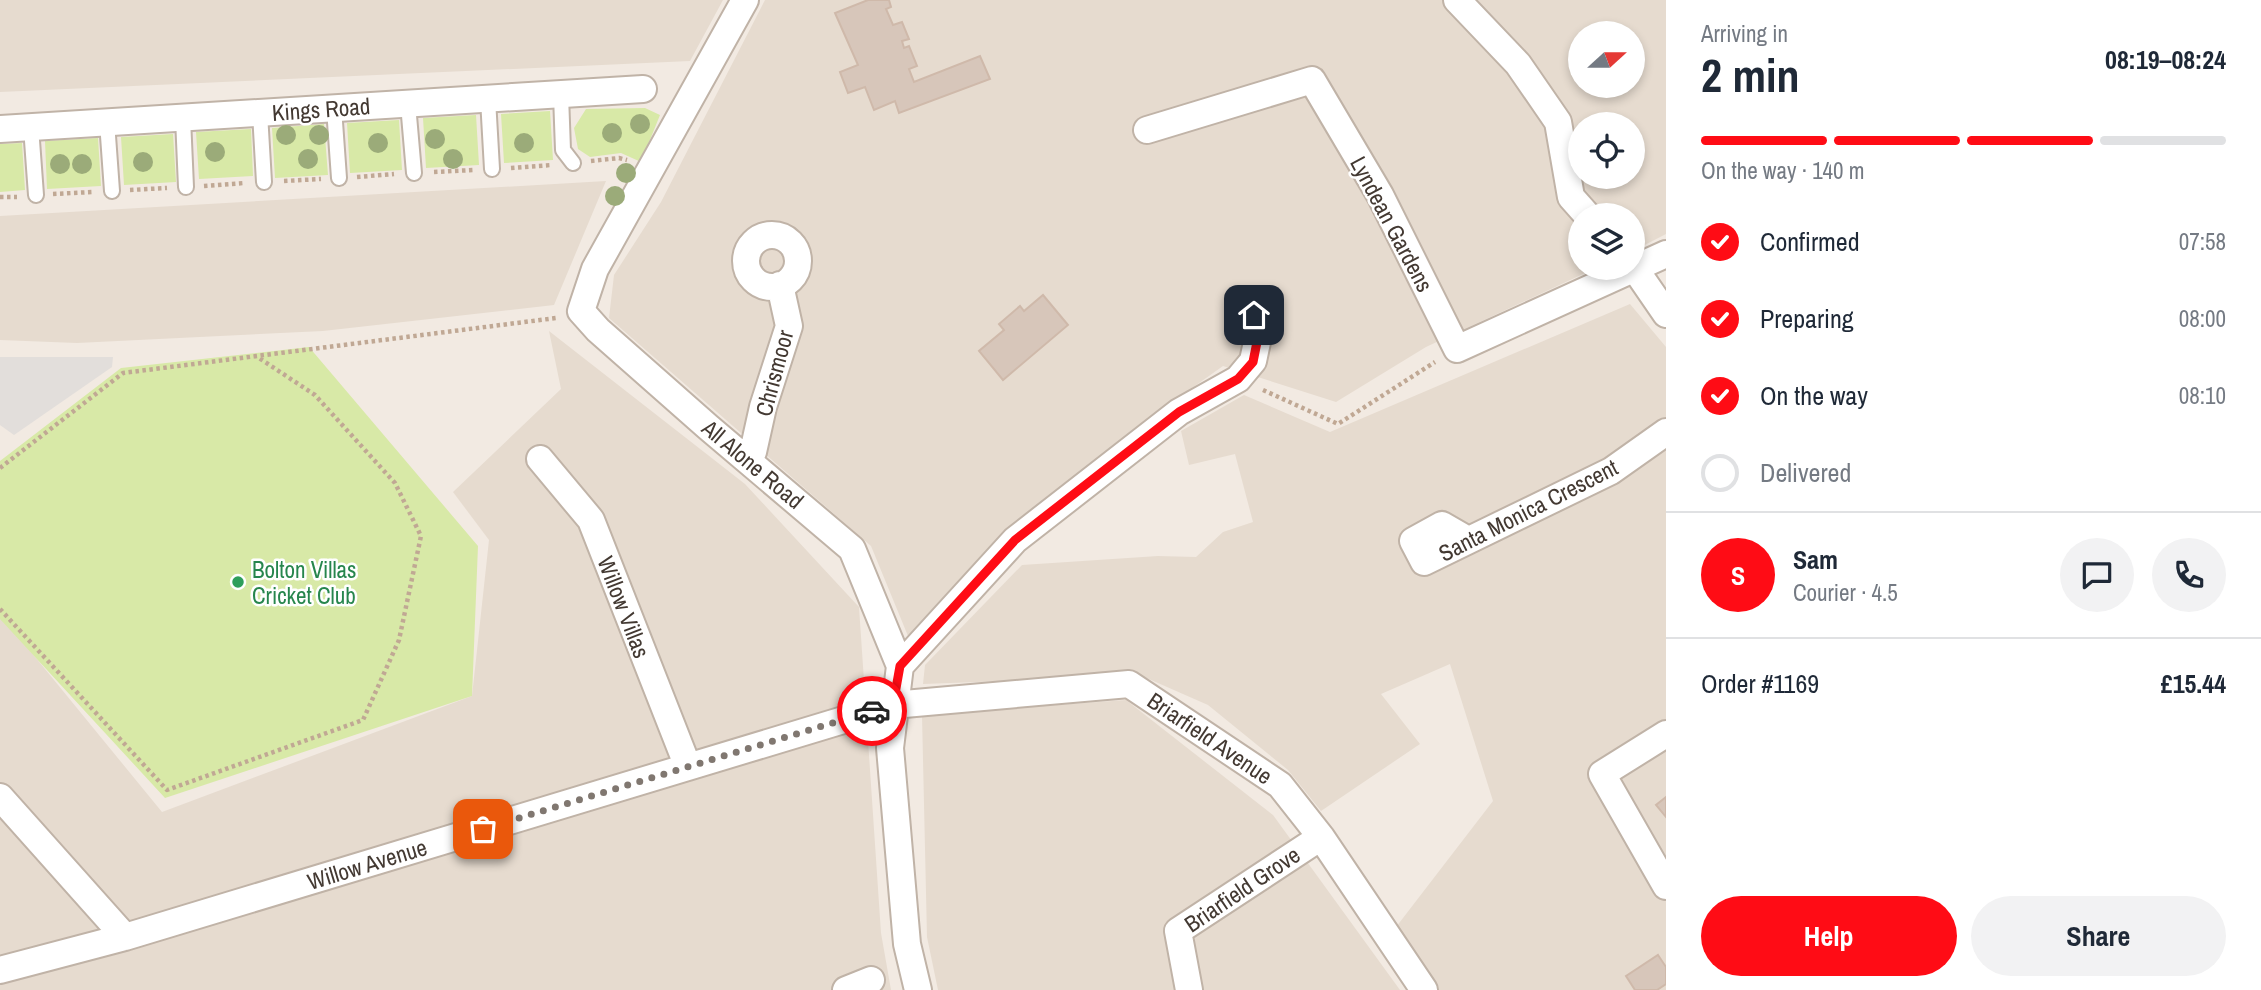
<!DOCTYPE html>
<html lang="en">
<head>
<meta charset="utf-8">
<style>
	:root { --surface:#fff; --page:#f2f2f3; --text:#1f2937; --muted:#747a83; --line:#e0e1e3; --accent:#ff0c15 }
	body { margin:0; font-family:"Archivo Narrow",sans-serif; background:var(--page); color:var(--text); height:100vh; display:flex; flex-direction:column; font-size:26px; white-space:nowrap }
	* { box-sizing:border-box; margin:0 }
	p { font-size:23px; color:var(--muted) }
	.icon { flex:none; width:38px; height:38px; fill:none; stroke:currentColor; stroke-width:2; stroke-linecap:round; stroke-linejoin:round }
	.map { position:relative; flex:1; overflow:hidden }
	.side { display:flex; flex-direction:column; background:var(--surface); width:595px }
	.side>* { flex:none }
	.needle { width:46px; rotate:69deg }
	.controls { position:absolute; left:1568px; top:21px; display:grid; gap:14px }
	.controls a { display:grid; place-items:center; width:77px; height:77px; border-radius:50%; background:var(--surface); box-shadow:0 4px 10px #0003; font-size:35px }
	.pin { position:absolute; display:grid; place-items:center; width:60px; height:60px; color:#fff; margin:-30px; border-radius:14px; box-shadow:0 4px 10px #0006 }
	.courier { position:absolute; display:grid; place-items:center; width:70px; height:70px; margin:-35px; border:5px solid #ff0c15; border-radius:50%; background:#fff; color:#222; box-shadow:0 2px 9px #0007 }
	.summary em { font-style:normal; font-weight:700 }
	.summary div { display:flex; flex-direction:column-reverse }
	.summary { display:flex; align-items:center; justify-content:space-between; height:119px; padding:0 35px }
	h1 { font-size:46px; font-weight:700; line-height:52px }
	.bar { display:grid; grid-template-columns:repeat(4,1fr); gap:10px 7px; align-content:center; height:84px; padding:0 35px }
	.bar i { height:9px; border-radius:5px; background:var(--line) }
	.bar .current { background:var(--accent) }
	.bar p { grid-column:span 4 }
	.line { display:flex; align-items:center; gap:18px; padding:0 35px; border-top:2px solid var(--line) }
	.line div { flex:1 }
	.round { display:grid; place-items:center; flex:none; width:74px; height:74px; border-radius:37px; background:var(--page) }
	ol { padding:0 35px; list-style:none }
	li { display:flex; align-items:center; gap:21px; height:77px }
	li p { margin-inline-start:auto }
	li .icon { padding:7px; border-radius:50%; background:var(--accent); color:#fff; stroke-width:4 }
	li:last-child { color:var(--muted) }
	li i { width:38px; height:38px; border:4px solid var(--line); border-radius:50% }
	.action { display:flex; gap:14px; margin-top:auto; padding:14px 35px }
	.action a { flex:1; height:80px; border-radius:42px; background:var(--accent); color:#fff; font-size:28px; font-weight:700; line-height:80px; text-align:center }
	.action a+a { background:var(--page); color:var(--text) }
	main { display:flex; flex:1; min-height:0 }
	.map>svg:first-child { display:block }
</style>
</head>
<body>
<main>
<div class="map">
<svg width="1666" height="990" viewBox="0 0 1666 990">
	<rect width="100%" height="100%" fill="#f2eae2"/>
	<path fill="#e6dbcf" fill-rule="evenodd" d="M0 0H723L690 61 0 92Z
		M765 0H1666V234L1633 251V215H1580V268H1596L1426 347 1336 402 1223 366 1130 432 1051 495 908 636 871 546 609 318 614 275 661 202ZM1580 33H1633V86H1580ZM1580 124H1633V177H1580Z
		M606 181 554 305 323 331 77 343 0 340V216Z
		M1630 304 1666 347V990H1432L1393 931 1493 801 1450 664 1381 694 1420 744 1321 811 1288 770 1208 705 1142 676 923 684 925 665 1022 565 1158 556 1196 557 1223 532 1253 522 1235 454 1189 465 1181 431 1244 395 1330 432Z
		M549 331 745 484 859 607 881 933 891 990H0V614L162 812 472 696 489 540 453 492 561 389Z
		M1126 700 1273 815 1400 990H938L927 937 922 715Z"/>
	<path fill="#d8e9a7" d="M645 108 660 115 641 162 621 153 590 157 578 149 574 128 586 109Z
		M550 111 553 160 504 163 501 114Z
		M476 115 479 165 426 168 423 118Z
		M399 120 402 170 350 173 347 123Z
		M324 124 328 175 275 178 272 128Z
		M251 129 253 176 199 179 196 132Z
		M173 134 176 182 124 185 121 137Z
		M98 138 101 186 47 189 45 141Z
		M22 143 25 190 0 192V144Z
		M309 347 478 546 472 696 165 798 0 619V461L121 368Z"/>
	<path fill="#e2dedb" d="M0 357H113L112 367 14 435 0 425Z"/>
	<path fill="#d7c6ba" stroke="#cfb9aa" stroke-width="2" d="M868 0H889L891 7 886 9 893 25 902 22 909 39 902 41 904 48 909 46 917 66 909 69 914 82 980 56 990 79 899 113 895 101 874 110 865 87 848 93 840 72 858 65 835 13Z
		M1043 295 1068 325 1003 380 979 351 1004 330 999 324 1020 306 1024 311Z
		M1666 797V817L1656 805Z
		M1658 955 1666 967V984L1657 990H1635L1626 976Z"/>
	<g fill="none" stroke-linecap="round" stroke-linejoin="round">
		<defs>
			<path id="lane" d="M561 95 563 150 573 163
				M488 99 492 169
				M408 104 414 173
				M334 108 339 178
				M260 113 264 182
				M183 118 186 187
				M107 122 112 191
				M31 127 36 195"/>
			<path id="street" d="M745 0 595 269 581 311 598 330 708 427 852 549 900 666 890 748 907 944 918 990
				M1457 0 1518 64 1558 122 1571 197 1587 215
				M0 129 643 89
				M1147 130 1312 80 1380 195 1457 349 1666 254
				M746 261a26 26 0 1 1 52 0a26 26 0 1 1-52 0Z
				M1633 266 1666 314
				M540 459 591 520 688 767
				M748 459 753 452 763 407 789 326 780 285
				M1468 540 1442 525 1413 541 1424 562 1611 471 1666 432
				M900 666 1015 540 1179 412 1238 379 1253 361 1257 342 1254 315
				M1666 734 1602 774 1666 886
				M0 797 125 937
				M0 970 125 937 893 705 1129 684 1280 785 1321 837 1424 990
				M846 990 871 980
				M1189 990 1178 931 1321 837"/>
		</defs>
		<use href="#lane" stroke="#c0b3a7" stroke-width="18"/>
		<use href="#street" stroke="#c0b3a7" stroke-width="30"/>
		<path stroke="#c0a894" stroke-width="4.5" stroke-dasharray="3.5 3.5" stroke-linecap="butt" d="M591 161 619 158 627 160
			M511 168 551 165
			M434 172 474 170
			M357 177 394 174
			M284 181 321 179
			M204 186 244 183
			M130 190 167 188
			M53 194 93 192
			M0 197H17
			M1263 390 1338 424 1435 362
			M0 468 123 373 556 318
			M0 609 167 790 363 720 399 640 421 536 395 483 315 395 259 358"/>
		<use href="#lane" stroke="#fff" stroke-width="14"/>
		<use href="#street" stroke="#fff" stroke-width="26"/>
	</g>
	<g fill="#9bab79">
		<circle cx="640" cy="124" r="10"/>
		<circle cx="612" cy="133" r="10"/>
		<circle cx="286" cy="135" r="10"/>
		<circle cx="319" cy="135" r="10"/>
		<circle cx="435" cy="139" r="10"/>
		<circle cx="378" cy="143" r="10"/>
		<circle cx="524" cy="143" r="10"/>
		<circle cx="215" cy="152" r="10"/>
		<circle cx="308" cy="159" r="10"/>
		<circle cx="453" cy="159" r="10"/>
		<circle cx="143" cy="162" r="10"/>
		<circle cx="60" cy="164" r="10"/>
		<circle cx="82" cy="164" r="10"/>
		<circle cx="626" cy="173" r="10"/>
		<circle cx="615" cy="196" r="10"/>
	</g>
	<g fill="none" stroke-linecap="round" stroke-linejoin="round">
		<path stroke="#807770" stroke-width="7" stroke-dasharray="0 12.6" d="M483 829 872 711"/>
		<path stroke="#ff0c15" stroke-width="9" d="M872 711 893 705 900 666 1015 540 1179 412 1238 379 1253 362 1257 342 1254 315"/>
	</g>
	<circle fill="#2e9e5b" stroke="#fff" stroke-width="2.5" cx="238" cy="582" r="7"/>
	<g text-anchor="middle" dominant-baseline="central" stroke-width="5" stroke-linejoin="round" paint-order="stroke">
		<g font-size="23" fill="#433932" stroke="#fff">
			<text transform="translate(321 109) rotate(-4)">Kings Road</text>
			<text transform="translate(1392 224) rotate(62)">Lyndean Gardens</text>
			<text transform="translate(774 373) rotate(-75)">Chrismoor</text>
			<text transform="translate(753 464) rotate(40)">All Alone Road</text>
			<text transform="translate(1528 510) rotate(-27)">Santa Monica Crescent</text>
			<text transform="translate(624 607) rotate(69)">Willow Villas</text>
			<text transform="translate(1210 738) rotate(34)">Briarfield Avenue</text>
			<text transform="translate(367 864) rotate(-17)">Willow Avenue</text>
			<text transform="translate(1242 889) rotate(-34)">Briarfield Grove</text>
		</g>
		<g font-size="23" fill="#27864d" stroke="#fff" text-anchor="start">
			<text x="252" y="569">Bolton Villas<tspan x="252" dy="26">Cricket Club</tspan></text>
		</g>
	</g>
</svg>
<div class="controls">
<a><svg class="needle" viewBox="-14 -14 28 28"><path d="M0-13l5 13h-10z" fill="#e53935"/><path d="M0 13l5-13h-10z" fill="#747a83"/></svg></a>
<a><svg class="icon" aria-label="locate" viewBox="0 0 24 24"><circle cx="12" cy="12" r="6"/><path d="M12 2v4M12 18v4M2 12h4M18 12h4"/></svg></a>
<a><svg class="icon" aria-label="layers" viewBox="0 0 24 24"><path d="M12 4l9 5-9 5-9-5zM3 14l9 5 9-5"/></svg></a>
</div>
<div class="pin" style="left:483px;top:829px;background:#ea580c"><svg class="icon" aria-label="bag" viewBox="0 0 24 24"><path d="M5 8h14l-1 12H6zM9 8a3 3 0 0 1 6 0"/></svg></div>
<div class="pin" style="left:1254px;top:315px;background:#1f2937"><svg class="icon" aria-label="home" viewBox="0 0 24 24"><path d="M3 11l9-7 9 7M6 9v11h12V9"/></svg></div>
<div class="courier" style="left:872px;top:711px"><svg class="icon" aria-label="car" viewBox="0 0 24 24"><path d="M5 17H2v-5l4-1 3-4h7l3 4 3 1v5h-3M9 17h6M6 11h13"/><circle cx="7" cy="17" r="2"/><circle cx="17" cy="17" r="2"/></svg></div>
</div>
<section class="side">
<div class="summary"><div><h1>2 min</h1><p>Arriving in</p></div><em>08:19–08:24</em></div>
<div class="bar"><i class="current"></i><i class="current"></i><i class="current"></i><i></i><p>On the way · 140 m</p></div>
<ol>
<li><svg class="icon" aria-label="check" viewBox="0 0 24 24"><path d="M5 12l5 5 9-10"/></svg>Confirmed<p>07:58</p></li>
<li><svg class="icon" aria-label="check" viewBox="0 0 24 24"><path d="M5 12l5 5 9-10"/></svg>Preparing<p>08:00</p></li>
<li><svg class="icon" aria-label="check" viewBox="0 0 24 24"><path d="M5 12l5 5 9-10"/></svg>On the way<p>08:10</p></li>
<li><i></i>Delivered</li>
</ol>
<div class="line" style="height:126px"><b class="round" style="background:var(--accent);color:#fff">S</b><div><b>Sam</b><p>Courier · 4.5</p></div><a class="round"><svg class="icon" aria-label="chat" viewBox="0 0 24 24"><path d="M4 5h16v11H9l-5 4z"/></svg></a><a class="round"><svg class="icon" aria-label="phone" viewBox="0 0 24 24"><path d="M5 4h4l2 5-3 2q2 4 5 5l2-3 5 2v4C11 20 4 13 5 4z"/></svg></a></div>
<div class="line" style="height:91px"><div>Order #1169</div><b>£15.44</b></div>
<div class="action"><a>Help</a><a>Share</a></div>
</section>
</main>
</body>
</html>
